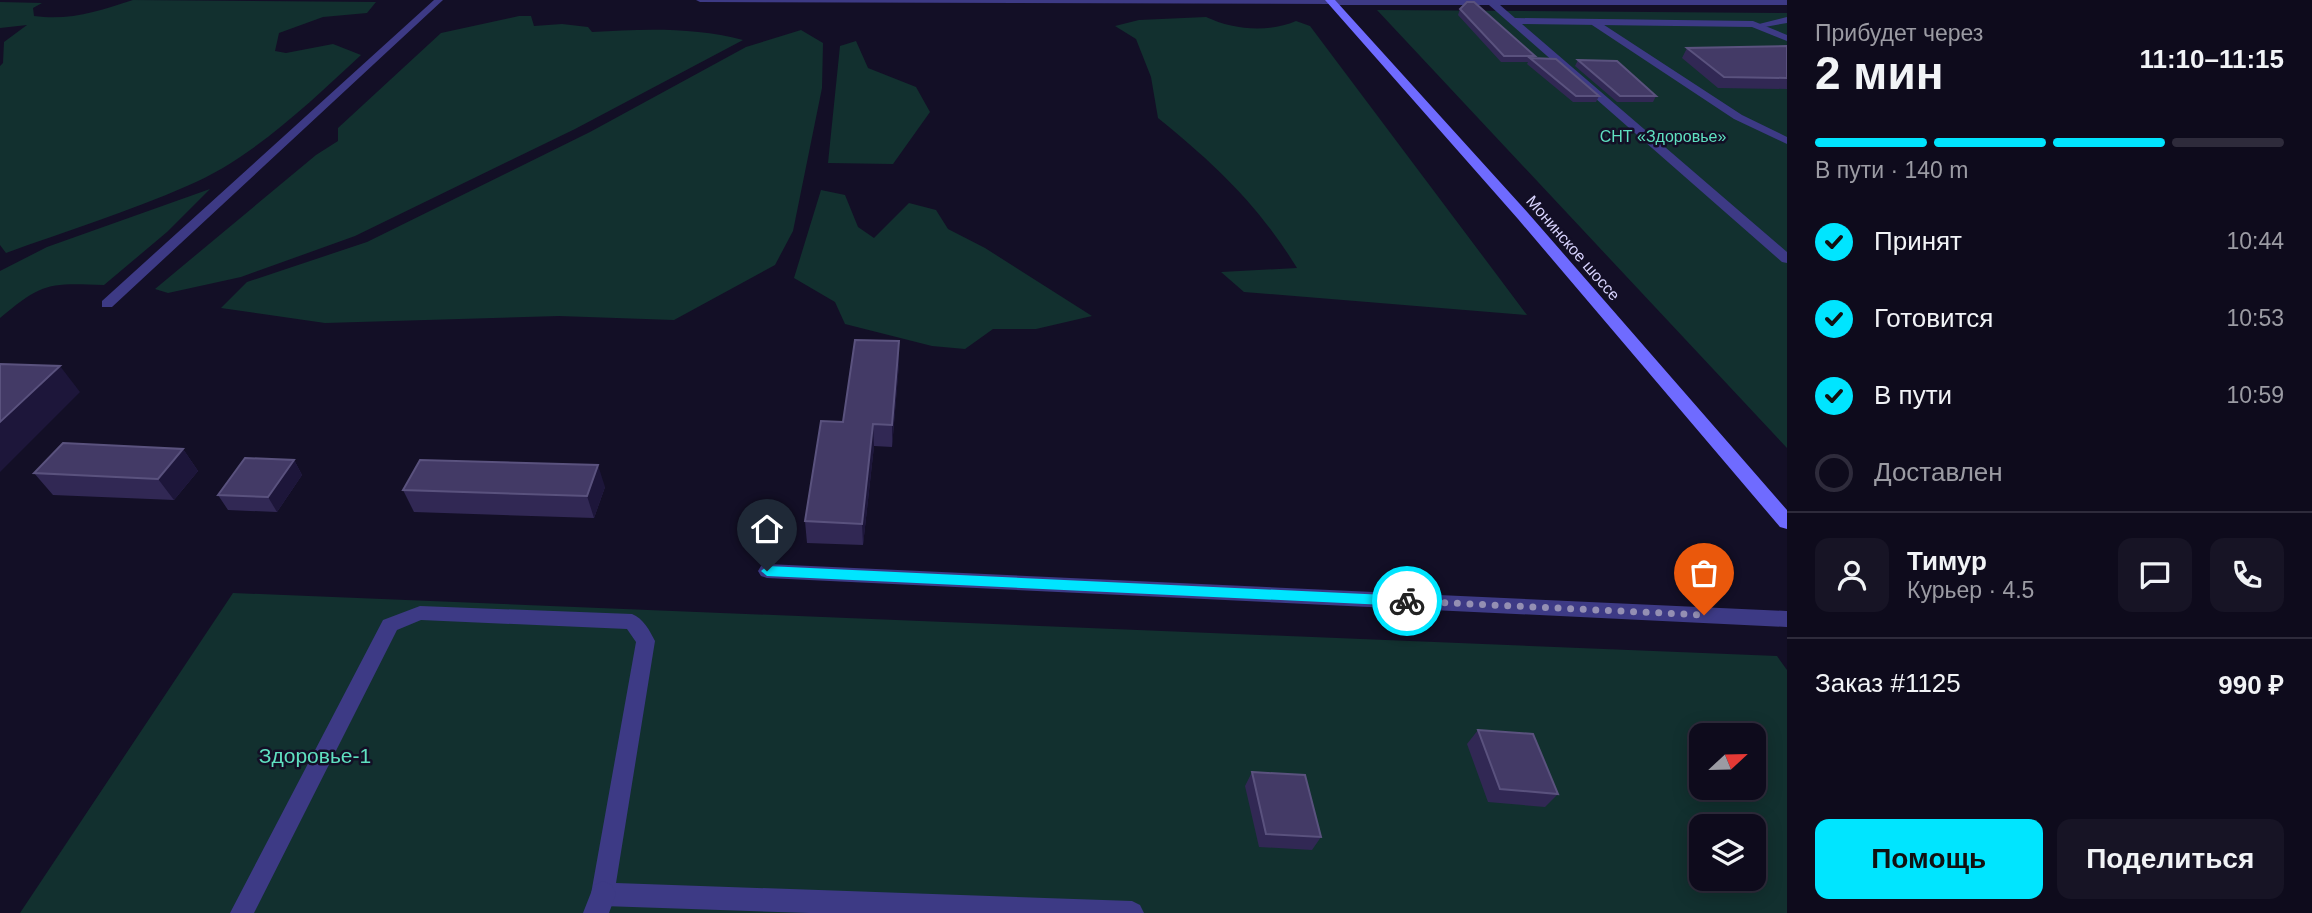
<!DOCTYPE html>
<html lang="ru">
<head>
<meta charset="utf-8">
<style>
	:root { --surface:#0e0b1c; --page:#171425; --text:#f1f3f6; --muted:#9b9ba3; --line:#2e2b3b; --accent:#00e5ff }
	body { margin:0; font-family:Arial,sans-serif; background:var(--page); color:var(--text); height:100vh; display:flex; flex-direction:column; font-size:26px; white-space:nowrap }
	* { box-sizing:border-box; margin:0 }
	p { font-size:23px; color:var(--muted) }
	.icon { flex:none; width:38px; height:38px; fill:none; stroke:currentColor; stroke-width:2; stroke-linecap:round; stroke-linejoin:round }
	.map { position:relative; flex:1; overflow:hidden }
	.side { display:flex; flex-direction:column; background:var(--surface); width:525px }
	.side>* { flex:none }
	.needle { width:46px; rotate:68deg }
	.tools { position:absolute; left:1689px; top:723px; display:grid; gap:14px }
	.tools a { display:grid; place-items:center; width:77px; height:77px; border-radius:14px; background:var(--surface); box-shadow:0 4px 18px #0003,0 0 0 2px var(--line); font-size:35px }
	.pin { position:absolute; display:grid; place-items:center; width:60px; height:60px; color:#fff; margin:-72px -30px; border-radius:50% 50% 50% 0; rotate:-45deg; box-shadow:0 0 7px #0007 }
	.pin .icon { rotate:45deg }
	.courier { position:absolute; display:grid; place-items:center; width:70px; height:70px; margin:-35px; border:5px solid #00e5ff; border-radius:50%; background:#fff; color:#222; box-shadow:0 2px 9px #0007 }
	.overview em { font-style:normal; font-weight:800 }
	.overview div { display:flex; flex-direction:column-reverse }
	.overview { display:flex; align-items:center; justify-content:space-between; height:119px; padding:0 28px }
	h1 { font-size:46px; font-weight:800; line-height:52px }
	.bar { display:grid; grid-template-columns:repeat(4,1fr); gap:10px 7px; align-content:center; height:84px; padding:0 28px }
	.bar i { height:9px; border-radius:5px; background:var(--line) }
	.bar .on { background:var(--accent) }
	.bar p { grid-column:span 4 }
	.line { display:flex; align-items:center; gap:18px; padding:0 28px; border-top:2px solid var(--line) }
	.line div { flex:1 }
	.round { display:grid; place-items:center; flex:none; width:74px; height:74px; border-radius:14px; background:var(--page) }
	ol { padding:0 28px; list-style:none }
	li { display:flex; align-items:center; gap:21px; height:77px }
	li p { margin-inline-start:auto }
	li .icon { padding:7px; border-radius:50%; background:var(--accent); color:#111; stroke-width:4 }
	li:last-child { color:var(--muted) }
	li i { width:38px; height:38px; border:4px solid var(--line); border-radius:50% }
	.action { display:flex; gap:14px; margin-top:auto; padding:14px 28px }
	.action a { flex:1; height:80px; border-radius:14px; background:var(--accent); color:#111; font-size:28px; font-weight:800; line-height:80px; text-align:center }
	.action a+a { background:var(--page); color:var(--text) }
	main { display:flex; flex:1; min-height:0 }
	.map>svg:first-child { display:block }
</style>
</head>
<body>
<main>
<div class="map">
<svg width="1787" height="913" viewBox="0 0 1787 913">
	<rect width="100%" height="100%" fill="#130f26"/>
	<path fill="#12302f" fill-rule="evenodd" d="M133 0 376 2 367 13 323 17 279 33 275 51 286 53 333 44 361 55C309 103 253 158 187 186 128 212 66 231 6 253L0 245V66L3 63 4 42 27 25 0 28V2L42 3 33 8 34 16C70 21 99 11 133 0Z
		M1377 10 1787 13V448Z
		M519 16H531L534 26 562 24 588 27 592 32C643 29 694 27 743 40L575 129 355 236 241 277 168 293 155 289 316 155 338 141V128L441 33Z
		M1206 17C1234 30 1268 33 1296 21L1310 26 1527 315 1244 292 1221 272 1297 268C1259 206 1215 164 1158 118L1151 77 1136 39 1115 26 1139 20Z
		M801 30 823 43 822 88 793 231 775 265 674 320 559 316 325 323 221 308 247 282 367 242 590 132 746 47Z
		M856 41 868 68 916 87 930 112 893 164 828 163 840 46Z
		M210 189 167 232 104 285C49 283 43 282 0 318V271L47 247Z
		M821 190 845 195 858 227 874 238 909 203 936 210 948 229 985 248 1092 316 1036 329H993L965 349 932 346 845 324 835 302 794 278Z
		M233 593 1777 656 1787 670V913H20ZM1701 735H1754V788H1701ZM1701 826H1754V878H1701Z"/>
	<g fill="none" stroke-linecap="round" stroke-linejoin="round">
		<path fill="#3d3a85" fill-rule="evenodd" d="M434 0H443L112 307H102V301Z
			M696 0H1333L1335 2 1331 4 700 2Z
			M1787 17V23L1759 28 1755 25Z
			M1592 21H1598L1742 115 1787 137V144L1734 119 1592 25Z
			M767 564 1787 611V627L767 578 761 576 758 571 761 566Z
			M420 606 632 614C643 618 650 631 655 641L616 883 1132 901 1140 905 1144 913H810L603 906 595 902 591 894 636 642 627 629 421 620 397 630 254 913H230L383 620Z"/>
		<path fill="#3d3a85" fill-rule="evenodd" d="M1328 0H1787V5H1500L1515 18 1753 21 1787 35V41L1752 27 1522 24 1787 252V263L1782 262 1489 5H1331L1326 2Z
			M603 881 612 885 616 894 609 913H583L594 885Z"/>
		<path fill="#6f6bff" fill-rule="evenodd" d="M1325 0H1335L1528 213 1787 510V529L1780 527 1518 219Z"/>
	</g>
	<path fill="#312854" d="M1460 9 1535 56 1534 58 1599 96 1596 102H1573L1527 64 1528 62H1501L1458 15Z
		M1787 46V89L1718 88 1682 58 1687 48Z
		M1578 60 1656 96 1653 102H1617L1575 66Z
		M899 363 892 447 874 446 863 545 807 543 805 521 843 422Z
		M183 449 198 471 174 500 53 495 34 473Z
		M294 460 302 475 277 512 228 510 218 495Z
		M605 487 594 518 414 512 403 490Z
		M1478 730 1558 794 1545 807 1488 802 1467 744Z
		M1252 772 1321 837 1312 850 1259 847 1245 786Z"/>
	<path fill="#1d163a" d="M899 341V363L892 447V425Z
		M60 366 80 392 0 472V422Z
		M873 424 874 446 863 545 862 524Z
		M183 449 198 471 174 500 158 479Z
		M294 460 302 475 277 512 268 497Z
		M598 465 605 487 594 518 587 496Z"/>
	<path fill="#433a66" stroke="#5a527e" stroke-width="2" d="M1467 2H1474L1535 56H1504L1460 9Z
		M1787 46V78L1724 77 1687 48Z
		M1530 58 1556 59 1599 96H1576Z
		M1578 60 1617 61 1656 96H1620Z
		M855 340 899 341 892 425 873 424 862 524 805 521 821 421 843 422Z
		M0 364 60 366 0 422Z
		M63 443 183 449 158 479 34 473Z
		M245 458 294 460 268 497 218 495Z
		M420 460 598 465 587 496 403 490Z
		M1478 730 1533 734 1558 794 1500 789Z
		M1252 772 1305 775 1321 837 1266 834Z"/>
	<path fill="#00e5ff" d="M767 566 1407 596 1414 601 1407 606 767 576 761 571Z"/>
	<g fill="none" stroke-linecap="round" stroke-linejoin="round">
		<path stroke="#948fb3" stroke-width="7" stroke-dasharray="0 12.6" d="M1407 601 1704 615"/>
	</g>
	<g text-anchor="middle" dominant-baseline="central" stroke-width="5" stroke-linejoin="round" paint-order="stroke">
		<g font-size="16" fill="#5fe0c0" stroke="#130f26">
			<text x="1663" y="136">СНТ «Здоровье»</text>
		</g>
		<g font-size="16" fill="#d9d4ff" stroke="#130f26">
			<text transform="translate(1573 248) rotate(49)">Монинское шоссе</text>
		</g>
		<g font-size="21" fill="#5fe0c0" stroke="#130f26">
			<text x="315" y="755">Здоровье-1</text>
		</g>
	</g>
</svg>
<div class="tools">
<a><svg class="needle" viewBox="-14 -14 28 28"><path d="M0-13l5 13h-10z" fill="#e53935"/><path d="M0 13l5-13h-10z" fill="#9b9ba3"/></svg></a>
<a><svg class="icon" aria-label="layers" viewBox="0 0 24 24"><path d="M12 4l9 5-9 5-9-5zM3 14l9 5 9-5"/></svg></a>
</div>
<div class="pin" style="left:1704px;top:615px;background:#ea580c"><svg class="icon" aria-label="bag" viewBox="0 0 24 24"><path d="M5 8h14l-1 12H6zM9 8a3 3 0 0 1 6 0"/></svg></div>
<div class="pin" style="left:767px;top:571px;background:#1f2937"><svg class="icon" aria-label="home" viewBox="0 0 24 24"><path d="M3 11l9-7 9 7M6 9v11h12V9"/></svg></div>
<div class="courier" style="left:1407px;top:601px"><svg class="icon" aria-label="bike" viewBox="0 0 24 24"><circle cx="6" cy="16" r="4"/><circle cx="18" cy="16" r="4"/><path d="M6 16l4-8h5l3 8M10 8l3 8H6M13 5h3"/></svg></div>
</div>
<section class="side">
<div class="overview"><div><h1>2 мин</h1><p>Прибудет через</p></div><em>11:10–11:15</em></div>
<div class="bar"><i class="on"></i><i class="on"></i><i class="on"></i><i></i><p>В пути · 140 m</p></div>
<ol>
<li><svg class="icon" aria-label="check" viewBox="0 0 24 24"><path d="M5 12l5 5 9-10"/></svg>Принят<p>10:44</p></li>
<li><svg class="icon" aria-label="check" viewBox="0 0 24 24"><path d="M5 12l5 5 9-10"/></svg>Готовится<p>10:53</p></li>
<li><svg class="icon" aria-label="check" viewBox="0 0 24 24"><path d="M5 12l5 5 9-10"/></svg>В пути<p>10:59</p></li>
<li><i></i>Доставлен</li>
</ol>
<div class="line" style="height:126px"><a class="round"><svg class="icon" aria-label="person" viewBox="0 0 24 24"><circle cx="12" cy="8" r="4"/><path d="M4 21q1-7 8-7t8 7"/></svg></a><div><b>Тимур</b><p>Курьер · 4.5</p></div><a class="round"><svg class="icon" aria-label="chat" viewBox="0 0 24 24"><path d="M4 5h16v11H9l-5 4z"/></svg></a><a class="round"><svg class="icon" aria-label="phone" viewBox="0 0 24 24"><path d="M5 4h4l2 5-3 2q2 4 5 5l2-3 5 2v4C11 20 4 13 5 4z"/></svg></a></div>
<div class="line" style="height:91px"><div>Заказ #1125</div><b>990 ₽</b></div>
<div class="action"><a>Помощь</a><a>Поделиться</a></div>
</section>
</main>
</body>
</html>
